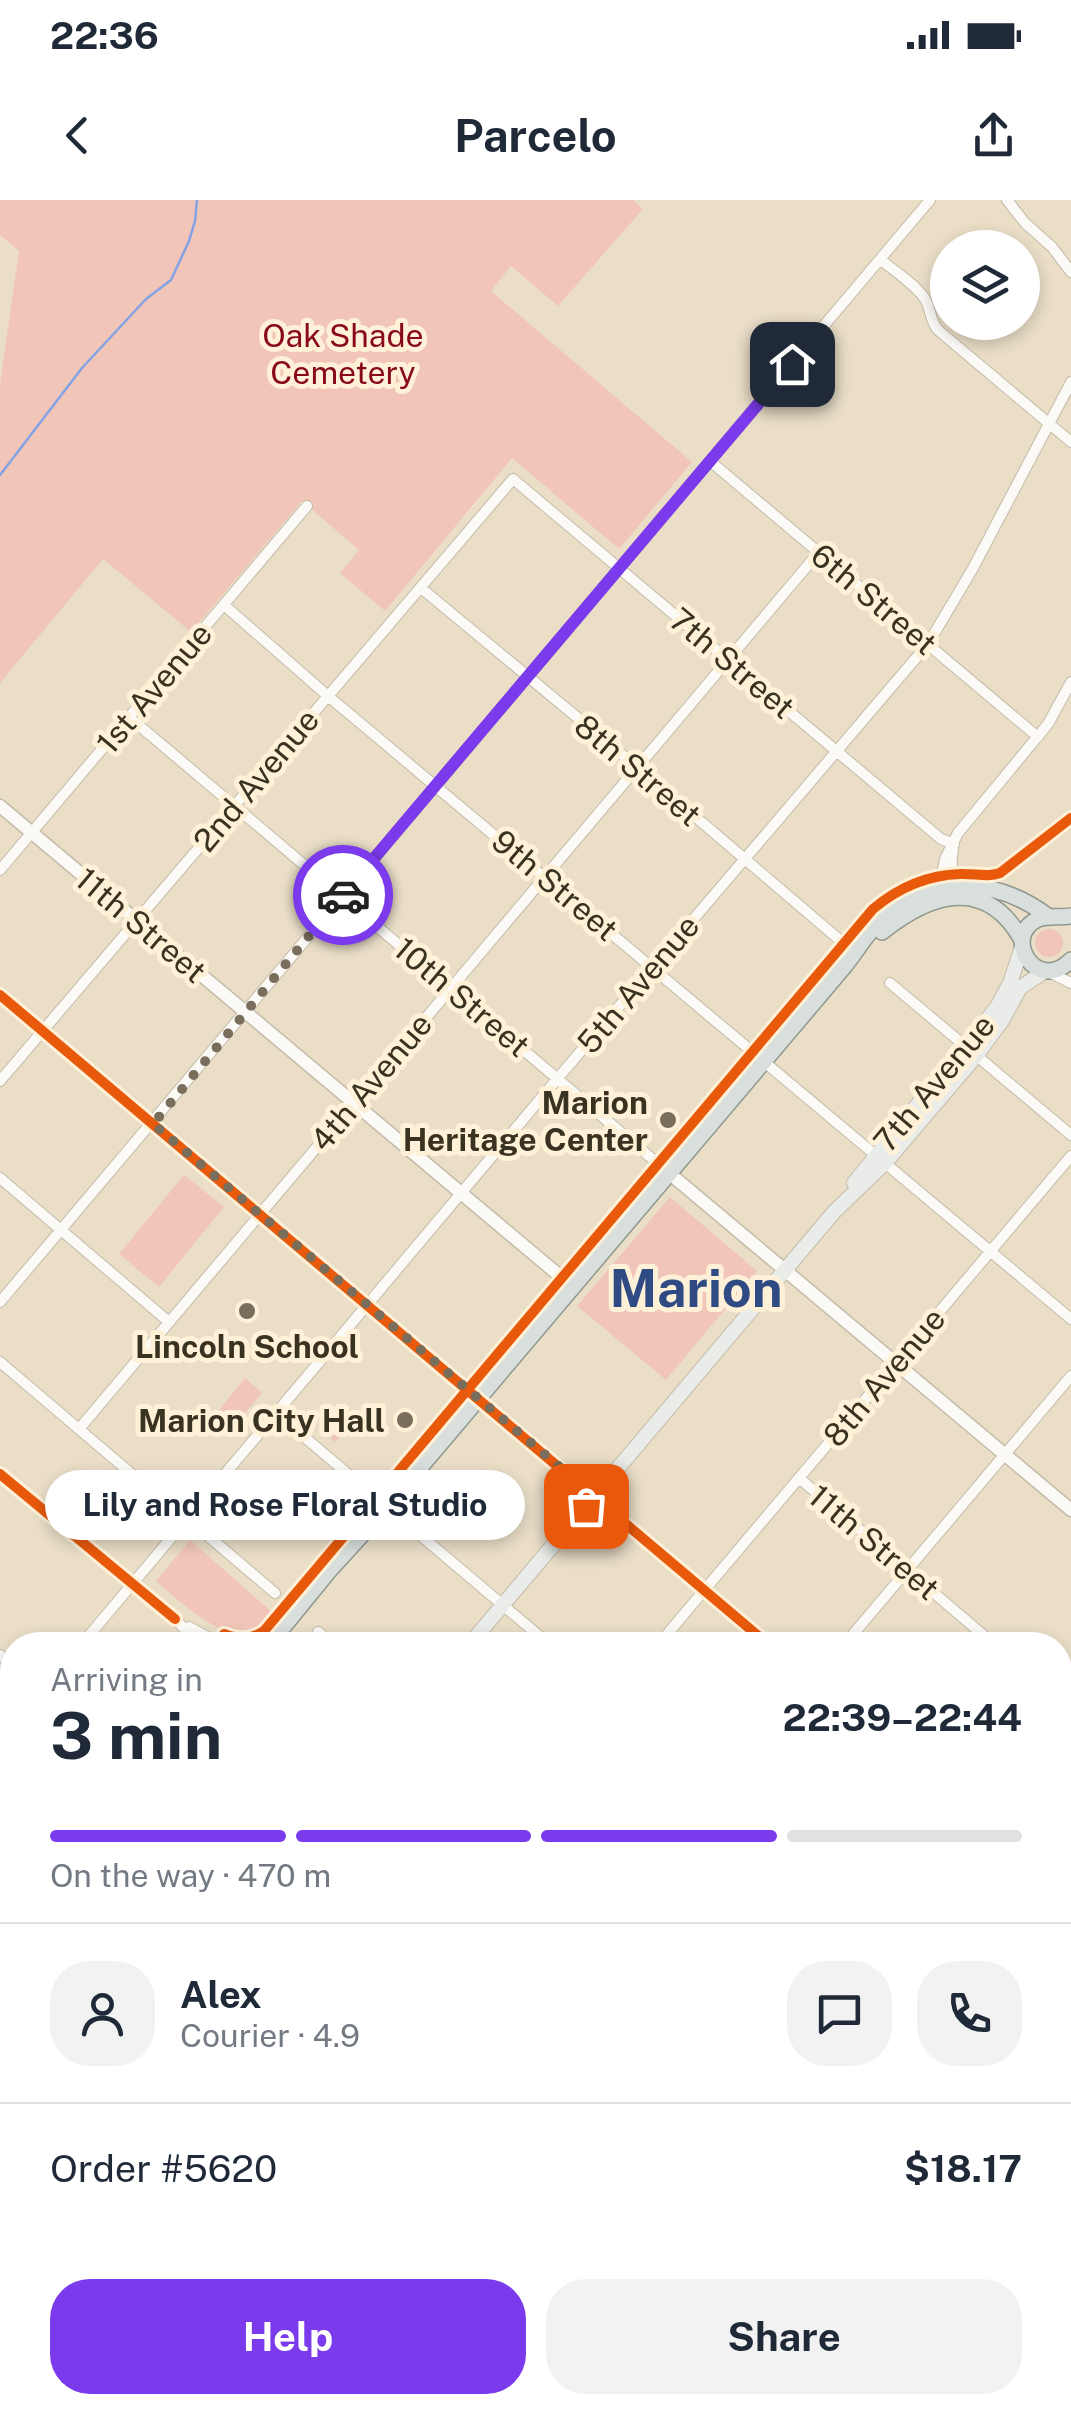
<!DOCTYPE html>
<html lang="en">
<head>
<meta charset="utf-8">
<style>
	:root { --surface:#fff; --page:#f2f2f3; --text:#1f2937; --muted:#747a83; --line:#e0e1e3; --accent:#7c3aed }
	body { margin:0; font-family:"Public Sans",sans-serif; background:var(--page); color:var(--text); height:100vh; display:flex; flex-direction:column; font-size:38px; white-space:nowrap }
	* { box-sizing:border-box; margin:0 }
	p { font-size:32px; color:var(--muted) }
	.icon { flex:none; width:55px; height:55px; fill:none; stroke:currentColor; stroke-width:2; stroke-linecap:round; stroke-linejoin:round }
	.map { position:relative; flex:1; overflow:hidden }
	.side { position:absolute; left:0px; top:1432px; width:1072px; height:782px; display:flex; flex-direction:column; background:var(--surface); border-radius:40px 40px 0 0; box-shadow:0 5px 15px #0003 }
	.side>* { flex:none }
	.tools { position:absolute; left:930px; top:30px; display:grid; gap:20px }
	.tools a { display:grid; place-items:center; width:110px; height:110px; border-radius:50%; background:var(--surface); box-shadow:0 5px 15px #0003; font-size:50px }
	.pin { position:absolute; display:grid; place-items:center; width:85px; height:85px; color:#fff; margin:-42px; border-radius:20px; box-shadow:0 5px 15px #0006 }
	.courier { position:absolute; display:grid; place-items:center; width:100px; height:100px; margin:-50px; border:8px solid #7c3aed; border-radius:50%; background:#fff; color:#222; box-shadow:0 2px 12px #0007 }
	.bubble { position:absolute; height:70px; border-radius:35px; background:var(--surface); box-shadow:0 5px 15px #0003; font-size:32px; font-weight:700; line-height:70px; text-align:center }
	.head em { font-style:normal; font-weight:700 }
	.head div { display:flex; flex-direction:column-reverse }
	.head { display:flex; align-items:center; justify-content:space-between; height:170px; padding:0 50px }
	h1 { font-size:65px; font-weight:700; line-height:75px }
	.bar { display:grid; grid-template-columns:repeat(4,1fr); gap:15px 10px; align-content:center; height:120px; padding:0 50px }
	.bar i { height:12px; border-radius:8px; background:var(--line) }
	.bar .active { background:var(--accent) }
	.bar p { grid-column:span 4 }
	.line { display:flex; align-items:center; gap:25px; padding:0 50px; border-top:2px solid var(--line) }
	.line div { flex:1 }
	.round { display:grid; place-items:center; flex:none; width:105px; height:105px; border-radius:40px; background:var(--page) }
	.button { display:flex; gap:20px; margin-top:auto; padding:20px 50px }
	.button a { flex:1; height:115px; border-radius:40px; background:var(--accent); color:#fff; font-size:40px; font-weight:700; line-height:115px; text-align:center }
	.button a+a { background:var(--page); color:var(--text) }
	.status { display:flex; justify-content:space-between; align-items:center; height:70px; padding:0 50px; background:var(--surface); direction:ltr }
	.status svg { height:28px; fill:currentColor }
	header { display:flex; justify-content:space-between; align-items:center; height:130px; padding:0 50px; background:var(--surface); font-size:45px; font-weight:700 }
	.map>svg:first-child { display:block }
</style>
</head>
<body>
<div class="status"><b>22:36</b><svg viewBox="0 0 49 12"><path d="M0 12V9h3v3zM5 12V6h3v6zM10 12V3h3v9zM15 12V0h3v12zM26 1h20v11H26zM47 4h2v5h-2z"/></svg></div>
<header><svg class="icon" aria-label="back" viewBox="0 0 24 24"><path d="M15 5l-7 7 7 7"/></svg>Parcelo<svg class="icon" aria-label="share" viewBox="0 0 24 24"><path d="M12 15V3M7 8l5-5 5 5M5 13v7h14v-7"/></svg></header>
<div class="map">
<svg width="1071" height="2213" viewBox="0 0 1071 2213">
	<rect width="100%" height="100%" fill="#eadec7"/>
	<path fill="#f1c6b9" d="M0 0H633L643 9 558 106 511 66 491 91 692 262 619 349 512 258 385 411 340 373 359 350 302 301 191 432 103 359 0 483V184L19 51 0 35Z
		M1035 743a14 14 0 1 1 28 0a14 14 0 1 1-28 0Z
		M184 975 224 1007 159 1087 119 1054Z
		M670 997 757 1071 666 1180 577 1106Z
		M245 1178 262 1193 235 1225 218 1211Z
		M335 1211 351 1224 335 1242 320 1229Z
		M190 1340 273 1413C269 1418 263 1427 258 1431 228 1449 176 1398 156 1381Z
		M0 1472 12 1482V1506L0 1521Z"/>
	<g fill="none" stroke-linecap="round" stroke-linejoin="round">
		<path stroke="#84a2e4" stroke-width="2.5" d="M0 275 82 168 146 99 171 80 189 41 195 21 197 0"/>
		<defs>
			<path id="minor" d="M1007 0 1025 23 1052 47 1071 72
				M880 59C894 71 915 84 925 99 931 109 930 121 938 130L1071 242
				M710 261 1038 537
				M421 388 637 567 855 753
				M224 405 328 496 1071 1119
				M129 517 669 973
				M953 650C950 665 951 677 965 685
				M0 670 307 306
				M934 689 941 679 945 659 958 633 1048 524 1071 482
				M1049 772 1071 783
				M890 783 1071 935
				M0 795 769 1445
				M0 881 513 279 941 639 954 644
				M0 978 169 1122
				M0 1102 930 0
				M0 1162 186 1320
				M276 1213 550 1445
				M79 1229 819 352
				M0 1274 175 1419 200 1445
				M799 1278 995 1445
				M187 1318 275 1393
				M189 1427 222 1445
				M318 1432 334 1445
				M81 1445 558 878 928 444 972 370 1071 182
				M658 1445 1071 956
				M844 1445 1071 1176
				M0 1455 12 1466
				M1060 1501 1071 1511
				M0 1540 12 1525
				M1060 1681 1071 1668
				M1060 1692 1071 1702
				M1060 1867 1071 1855
				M1060 1877 1071 1887
				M1060 2056 1071 2043
				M0 2074 12 2084
				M154 2202 166 2213
				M690 2202 714 2206 729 2202
				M779 2202 791 2213
				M3 2213 12 2202
				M178 2213 188 2202
				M602 2213 612 2202
				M975 2213 984 2202"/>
			<path id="tertiary" d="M0 606 573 1087
				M669 973 1071 1310
				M1060 1486 1071 1474
				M437 2213 446 2202"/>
			<path id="secondary" d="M854 983 997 807 1010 783 1022 747
				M469 1445 834 1012 885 963 976 856 1003 819 1020 788 1045 771
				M0 1999 12 1984"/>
			<path id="primary" d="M1071 716C1060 718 1048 715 1038 719 1001 736 1036 795 1071 760
				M882 732C931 693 986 676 1022 740
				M263 1445 284 1426 328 1372 379 1316 843 768C856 752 867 733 882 718 930 673 998 678 1049 717
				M0 1767 12 1752
				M0 1794 12 1779"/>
		</defs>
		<use href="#minor" stroke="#c4bba9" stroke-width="12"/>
		<use href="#tertiary" stroke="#c4bba9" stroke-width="15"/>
		<use href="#secondary" stroke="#c4bba9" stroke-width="16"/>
		<use href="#primary" stroke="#8f988e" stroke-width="18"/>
		<use href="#minor" stroke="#fcfaf7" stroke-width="10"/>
		<use href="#tertiary" stroke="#fcfaf7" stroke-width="12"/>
		<use href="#secondary" stroke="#eaece9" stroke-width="14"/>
		<use href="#primary" stroke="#d8dfdc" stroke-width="15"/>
		<defs>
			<path id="cycleway" d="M0 795 769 1445
				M0 1274 175 1419
				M220 1445 224 1434C239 1440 250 1440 264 1431L873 709C898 688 928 675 960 674 974 673 987 678 1000 673L1071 618"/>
		</defs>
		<use href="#cycleway" stroke="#fef1d8" stroke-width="16"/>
		<use href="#cycleway" stroke="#e8590c" stroke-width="10"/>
	</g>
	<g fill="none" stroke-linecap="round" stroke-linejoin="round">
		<path stroke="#786e5b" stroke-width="10" stroke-dasharray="0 18" d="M343 695 153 924 594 1296 586 1306"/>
		<path stroke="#7c3aed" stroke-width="12" d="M343 695 792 164"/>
	</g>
	<g fill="#786e5b" stroke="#fef1d8" stroke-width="4">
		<circle cx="668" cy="920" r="10"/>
		<circle cx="247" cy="1111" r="10"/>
		<circle cx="405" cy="1220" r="10"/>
	</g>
	<g text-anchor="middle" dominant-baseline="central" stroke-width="10" stroke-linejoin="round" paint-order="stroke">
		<g font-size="32" fill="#880a1a" stroke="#fef1d8">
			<text x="343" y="135">Oak Shade<tspan x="343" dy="37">Cemetery</tspan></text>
		</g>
		<g font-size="32" fill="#3a3221" stroke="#fef1d8">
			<text transform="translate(874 399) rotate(40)">6th Street</text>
			<text transform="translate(732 463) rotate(40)">7th Street</text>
			<text transform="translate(154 488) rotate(-50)">1st Avenue</text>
			<text transform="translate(638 570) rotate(40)">8th Street</text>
			<text transform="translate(256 580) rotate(-50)">2nd Avenue</text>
			<text transform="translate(555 685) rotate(40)">9th Street</text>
			<text transform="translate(141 725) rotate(40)">11th Street</text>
			<text transform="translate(638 784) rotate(-50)">5th Avenue</text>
			<text transform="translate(462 797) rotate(40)">10th Street</text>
			<text transform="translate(371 882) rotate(-50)">4th Avenue</text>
			<text transform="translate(934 883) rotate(-50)">7th Avenue</text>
			<text transform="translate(884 1177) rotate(-50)">8th Avenue</text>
			<text transform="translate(874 1342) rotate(40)">11th Street</text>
		</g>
		<g font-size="32" font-weight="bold" fill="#3a3221" stroke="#fef1d8" text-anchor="end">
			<text x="648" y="902">Marion<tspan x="648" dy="37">Heritage Center</tspan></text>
			<text x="247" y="1146" text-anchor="middle">Lincoln School</text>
			<text x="385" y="1220">Marion City Hall</text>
		</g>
		<g font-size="52" font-weight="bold" fill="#304b84" stroke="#fef1d8">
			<text x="696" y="1088">Marion</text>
		</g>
	</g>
</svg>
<div class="tools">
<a><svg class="icon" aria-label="layers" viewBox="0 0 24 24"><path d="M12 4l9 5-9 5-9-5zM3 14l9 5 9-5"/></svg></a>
</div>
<div class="pin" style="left:586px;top:1306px;background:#ea580c"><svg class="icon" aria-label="bag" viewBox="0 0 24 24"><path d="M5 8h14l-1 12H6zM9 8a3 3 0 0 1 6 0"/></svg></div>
<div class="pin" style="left:792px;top:164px;background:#1f2937"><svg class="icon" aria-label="home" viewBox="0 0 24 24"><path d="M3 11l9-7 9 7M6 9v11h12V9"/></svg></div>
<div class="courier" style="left:343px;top:695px"><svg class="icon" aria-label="car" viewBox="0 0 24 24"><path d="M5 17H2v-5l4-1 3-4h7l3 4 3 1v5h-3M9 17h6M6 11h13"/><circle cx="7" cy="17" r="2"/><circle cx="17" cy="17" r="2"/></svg></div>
<div class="bubble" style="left:45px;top:1270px;width:480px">Lily and Rose Floral Studio</div>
<section class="side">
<div class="head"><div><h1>3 min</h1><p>Arriving in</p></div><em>22:39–22:44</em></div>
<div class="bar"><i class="active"></i><i class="active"></i><i class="active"></i><i></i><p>On the way · 470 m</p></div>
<div class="line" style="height:180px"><a class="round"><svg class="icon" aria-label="person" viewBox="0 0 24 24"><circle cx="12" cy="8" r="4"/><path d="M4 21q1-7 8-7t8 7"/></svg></a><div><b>Alex</b><p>Courier · 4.9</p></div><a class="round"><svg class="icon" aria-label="chat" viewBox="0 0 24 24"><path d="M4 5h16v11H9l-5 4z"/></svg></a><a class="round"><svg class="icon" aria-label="phone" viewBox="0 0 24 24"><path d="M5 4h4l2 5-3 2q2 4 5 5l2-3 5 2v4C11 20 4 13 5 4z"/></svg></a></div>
<div class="line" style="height:130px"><div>Order #5620</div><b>$18.17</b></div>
<div class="button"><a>Help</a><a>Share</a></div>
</section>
</div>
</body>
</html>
